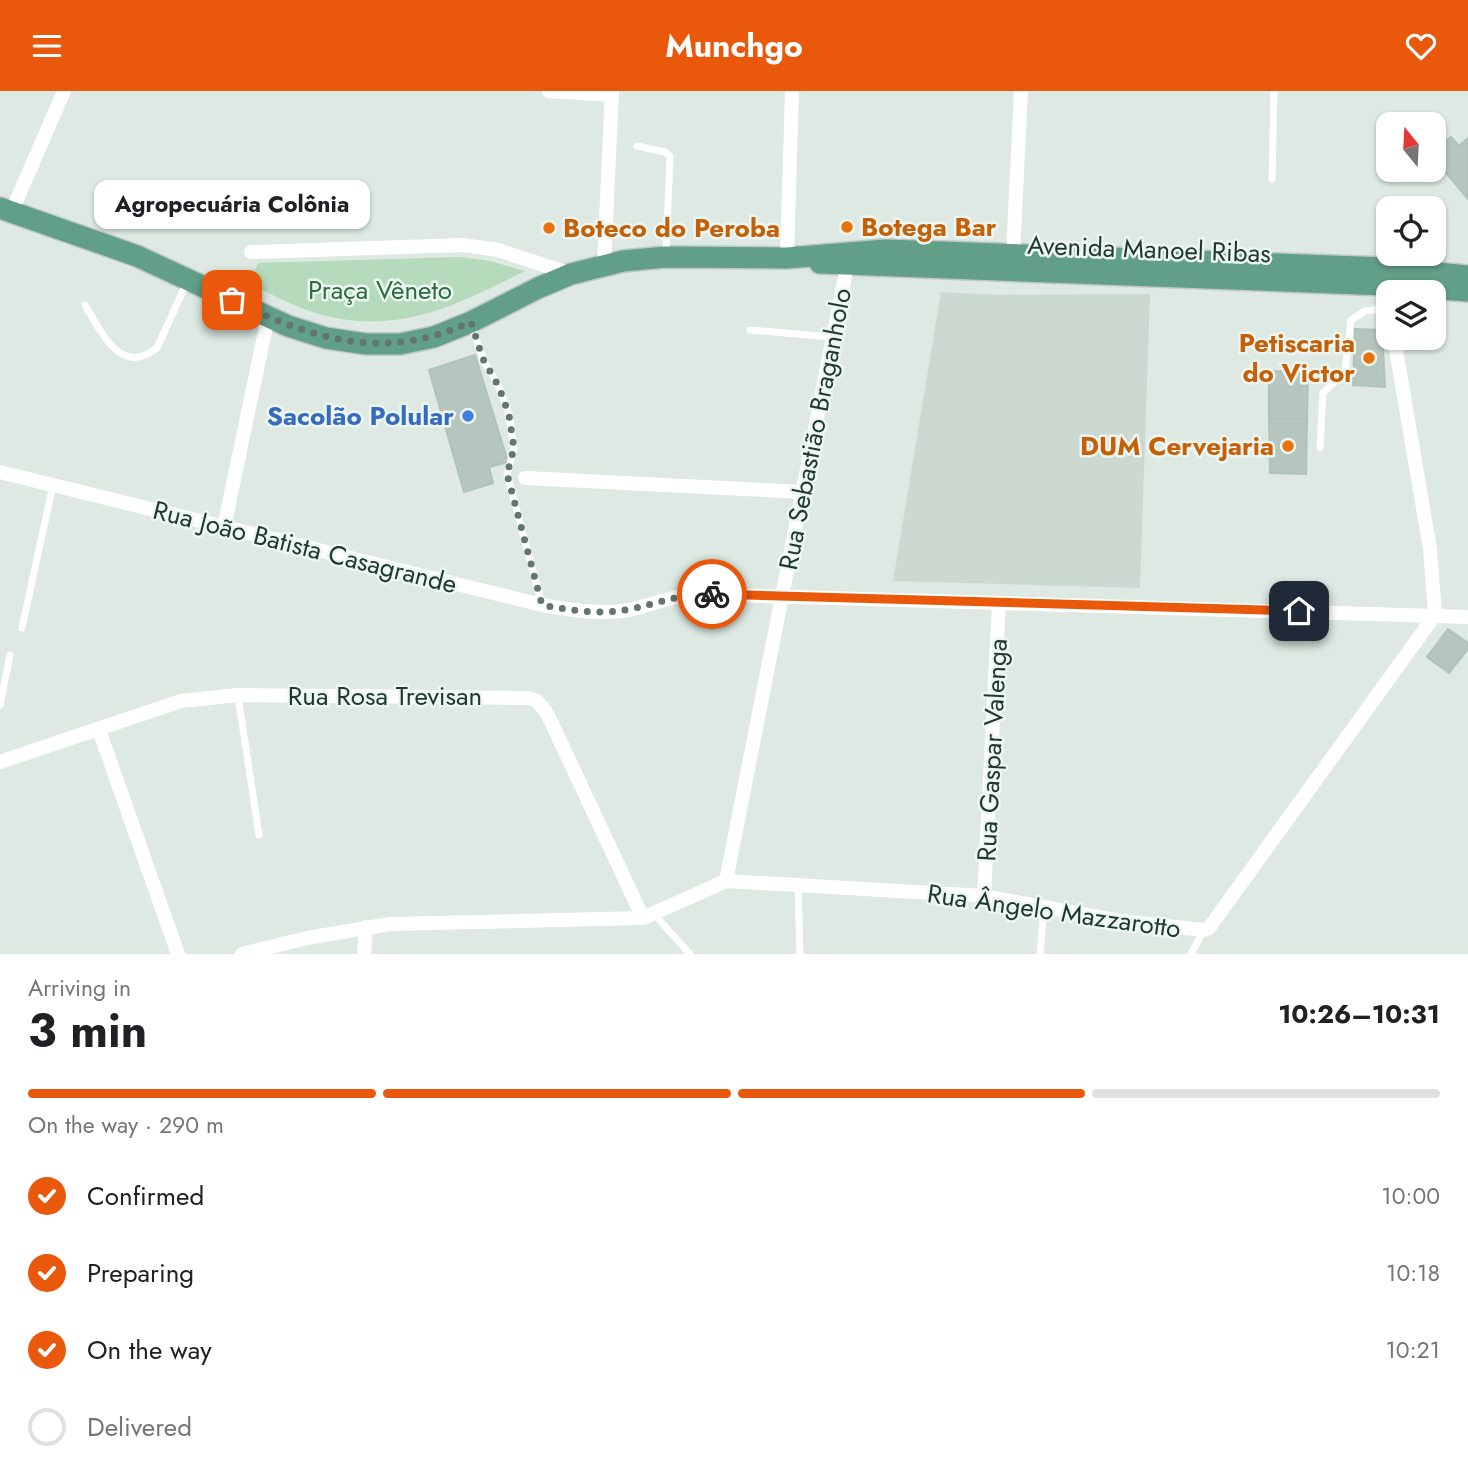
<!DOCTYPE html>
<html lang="en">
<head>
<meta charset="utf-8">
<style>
	:root { --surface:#fff; --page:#f6f6f6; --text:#202124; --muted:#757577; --line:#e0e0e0; --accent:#ea580c }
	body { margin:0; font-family:Jost,sans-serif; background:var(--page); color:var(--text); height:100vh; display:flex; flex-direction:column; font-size:26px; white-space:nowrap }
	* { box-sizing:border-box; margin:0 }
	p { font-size:23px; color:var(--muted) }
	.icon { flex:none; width:38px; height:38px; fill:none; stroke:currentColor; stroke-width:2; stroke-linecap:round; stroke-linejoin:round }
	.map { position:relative; height:863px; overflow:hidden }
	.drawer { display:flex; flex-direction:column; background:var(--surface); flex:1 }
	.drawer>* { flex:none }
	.needle { width:46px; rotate:342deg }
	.tools { position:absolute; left:1376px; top:21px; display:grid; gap:14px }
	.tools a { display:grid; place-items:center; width:70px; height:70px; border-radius:14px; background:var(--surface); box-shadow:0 2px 5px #0004; font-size:35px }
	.pin { position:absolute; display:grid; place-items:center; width:60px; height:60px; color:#fff; margin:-30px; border-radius:14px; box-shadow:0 4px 10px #0006 }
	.courier { position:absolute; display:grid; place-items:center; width:70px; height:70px; margin:-35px; border:5px solid #ea580c; border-radius:50%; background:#fff; color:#222; box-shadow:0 2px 9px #0007 }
	.bubble { position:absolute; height:49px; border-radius:14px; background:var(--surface); box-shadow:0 2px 5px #0004; font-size:23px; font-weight:700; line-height:49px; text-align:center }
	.summary em { font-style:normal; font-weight:700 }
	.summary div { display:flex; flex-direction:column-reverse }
	.summary { display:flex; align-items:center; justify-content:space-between; height:119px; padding:0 28px }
	h1 { font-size:46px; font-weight:700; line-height:52px }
	.bar { display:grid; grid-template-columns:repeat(4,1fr); gap:10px 7px; align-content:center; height:84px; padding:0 28px }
	.bar i { height:9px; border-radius:5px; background:var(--line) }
	.bar .selected { background:var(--accent) }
	.bar p { grid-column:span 4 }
	ol { padding:0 28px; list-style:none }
	li { display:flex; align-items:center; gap:21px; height:77px }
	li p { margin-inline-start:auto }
	li .icon { padding:7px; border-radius:50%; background:var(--accent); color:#fff; stroke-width:4 }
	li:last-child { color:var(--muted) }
	li i { width:38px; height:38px; border:4px solid var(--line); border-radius:50% }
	header { display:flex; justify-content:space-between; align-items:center; height:91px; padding:0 28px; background:var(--accent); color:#fff; font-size:32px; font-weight:700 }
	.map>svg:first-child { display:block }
</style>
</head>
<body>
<header><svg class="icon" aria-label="menu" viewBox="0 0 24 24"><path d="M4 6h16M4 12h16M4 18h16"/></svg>Munchgo<svg class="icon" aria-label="heart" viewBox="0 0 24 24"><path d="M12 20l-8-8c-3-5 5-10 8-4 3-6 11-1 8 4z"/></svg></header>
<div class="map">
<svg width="1468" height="863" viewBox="0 0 1468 863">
	<rect width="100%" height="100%" fill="#dde9e2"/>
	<path fill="#cbd9d1" d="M941 201 999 204 1150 203 1140 497 893 490Z"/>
	<path fill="#b5dbbc" d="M459 166 490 170 525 180C451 217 389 249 304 218 285 211 267 201 249 193L258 172Z"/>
	<path fill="#b5c6be" stroke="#b0c2b9" stroke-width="2" d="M1451 46 1459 55 1468 47V108L1440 75V55Z
		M1355 238 1382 239 1385 296 1353 294Z
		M475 264 508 371 489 376 493 392 464 401 429 279Z
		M1269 280 1308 281 1307 328H1269Z
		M1269 328H1307L1306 383 1270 382Z
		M1448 538 1468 552V558L1449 582 1427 566Z"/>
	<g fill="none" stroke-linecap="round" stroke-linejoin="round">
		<defs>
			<path id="primary" d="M0 117 137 165 288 235 326 247 366 253H400L434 246 471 231 538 197 571 183 623 170 666 166 787 167 886 159 1387 177 1468 185
				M820 172 1385 194 1468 200"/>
		</defs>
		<use href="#primary" stroke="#c0c7c5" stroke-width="24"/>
		<path stroke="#fff" stroke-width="7" d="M637 55 665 61 670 65 666 162
			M1272 88 1274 0
			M85 214C102 241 120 286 157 257L187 191
			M472 235 483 268 499 296 509 324 514 357 507 383 542 514
			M750 239 832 246
			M1320 357 1323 302 1345 281 1351 229 1365 220 1388 217
			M22 537 53 394
			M238 605 259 744
			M0 614 10 564
			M798 795 800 863
			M654 823 690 863
			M1040 863 1044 816
			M1191 863 1204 839"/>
		<path stroke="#fff" stroke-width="14" d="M549 0 612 4
			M12 120 64 0
			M251 161 463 154 498 159 571 183
			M1013 164 1021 0
			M787 167 792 0
			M604 174 612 0
			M1386 186 1388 212
			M0 381 542 514C571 519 600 524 629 519 652 514 674 504 698 503L1468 526
			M525 387 803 401
			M224 436 268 226
			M99 639 178 863
			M0 671 181 610 238 604 529 607 537 610 547 622 643 827
			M726 790 847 175
			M984 805 999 512
			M242 863 307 847 390 833 643 827 726 790 984 805 1120 830 1204 839 1209 837 1435 524 1430 458 1394 247
			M364 863 366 836"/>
		<use href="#primary" stroke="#619f89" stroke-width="21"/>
	</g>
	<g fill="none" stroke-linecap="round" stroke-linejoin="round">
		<path stroke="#62766e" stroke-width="7" stroke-dasharray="0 12.6" d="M232 209C315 249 383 271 471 231L483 268 499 296 509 324 514 357 507 383 542 514C570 519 597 524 625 519 655 514 680 502 712 503"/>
		<path stroke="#ea580c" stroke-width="9" d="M712 503 1299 520"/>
	</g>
	<g fill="#e8710a" stroke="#edf6f1" stroke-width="2.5">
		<circle cx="847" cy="136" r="7"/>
		<circle cx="549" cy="137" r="7"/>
		<circle cx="1369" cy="267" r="7"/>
		<circle cx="1288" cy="355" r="7"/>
	</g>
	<circle fill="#3f7fe0" stroke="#edf6f1" stroke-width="2.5" cx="468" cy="325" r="7"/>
	<g text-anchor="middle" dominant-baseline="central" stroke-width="5" stroke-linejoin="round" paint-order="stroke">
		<g font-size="26" font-weight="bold" fill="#c56008" stroke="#edf6f1" text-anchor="start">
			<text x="861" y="136">Botega Bar</text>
			<text x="563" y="137">Boteco do Peroba</text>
			<text x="1355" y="252" text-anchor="end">Petiscaria<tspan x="1355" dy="30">do Victor</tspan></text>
			<text x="1274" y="355" text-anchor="end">DUM Cervejaria</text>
		</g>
		<g font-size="26" fill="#1f382f" stroke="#edf6f1">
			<text transform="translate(1149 158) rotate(2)">Avenida Manoel Ribas</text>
			<text transform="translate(815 338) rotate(-79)">Rua Sebastião Braganholo</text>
			<text transform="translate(305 456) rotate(14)">Rua João Batista Casagrande</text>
			<text x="385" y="605">Rua Rosa Trevisan</text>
			<text transform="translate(992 659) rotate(-87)">Rua Gaspar Valenga</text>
			<text transform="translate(1054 820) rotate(8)">Rua Ângelo Mazzarotto</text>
		</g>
		<g font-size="26" fill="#2a6e3e" stroke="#edf6f1">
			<text x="380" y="199">Praça Vêneto</text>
		</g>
		<g font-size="26" font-weight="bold" fill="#366cbe" stroke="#edf6f1" text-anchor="end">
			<text x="454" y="325">Sacolão Polular</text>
		</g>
	</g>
</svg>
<div class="tools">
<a><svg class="needle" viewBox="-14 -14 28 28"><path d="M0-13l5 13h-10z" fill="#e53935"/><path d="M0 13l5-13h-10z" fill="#757577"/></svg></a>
<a><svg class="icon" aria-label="locate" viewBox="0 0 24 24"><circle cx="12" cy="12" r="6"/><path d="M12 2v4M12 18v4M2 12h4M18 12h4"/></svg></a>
<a><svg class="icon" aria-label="layers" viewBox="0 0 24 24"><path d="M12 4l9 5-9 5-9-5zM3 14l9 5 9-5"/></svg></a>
</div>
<div class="pin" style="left:232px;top:209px;background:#ea580c"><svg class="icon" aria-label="bag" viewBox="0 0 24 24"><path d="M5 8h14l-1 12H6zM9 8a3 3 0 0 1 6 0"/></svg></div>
<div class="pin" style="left:1299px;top:520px;background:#1f2937"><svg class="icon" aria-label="home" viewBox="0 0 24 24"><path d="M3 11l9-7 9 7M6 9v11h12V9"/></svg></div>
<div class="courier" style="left:712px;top:503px"><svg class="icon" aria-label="bike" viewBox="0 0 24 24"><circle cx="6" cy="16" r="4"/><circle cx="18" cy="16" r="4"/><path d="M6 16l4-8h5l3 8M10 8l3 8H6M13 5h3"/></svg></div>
<div class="bubble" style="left:94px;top:89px;width:276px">Agropecuária Colônia</div>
</div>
<section class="drawer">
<div class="summary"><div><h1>3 min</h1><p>Arriving in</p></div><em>10:26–10:31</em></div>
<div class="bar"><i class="selected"></i><i class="selected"></i><i class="selected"></i><i></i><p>On the way · 290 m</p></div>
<ol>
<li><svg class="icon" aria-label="check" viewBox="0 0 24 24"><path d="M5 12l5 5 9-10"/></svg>Confirmed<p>10:00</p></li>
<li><svg class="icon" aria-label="check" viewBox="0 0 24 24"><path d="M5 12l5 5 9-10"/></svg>Preparing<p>10:18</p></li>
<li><svg class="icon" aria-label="check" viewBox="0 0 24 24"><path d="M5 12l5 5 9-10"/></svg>On the way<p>10:21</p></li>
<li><i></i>Delivered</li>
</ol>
</section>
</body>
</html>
